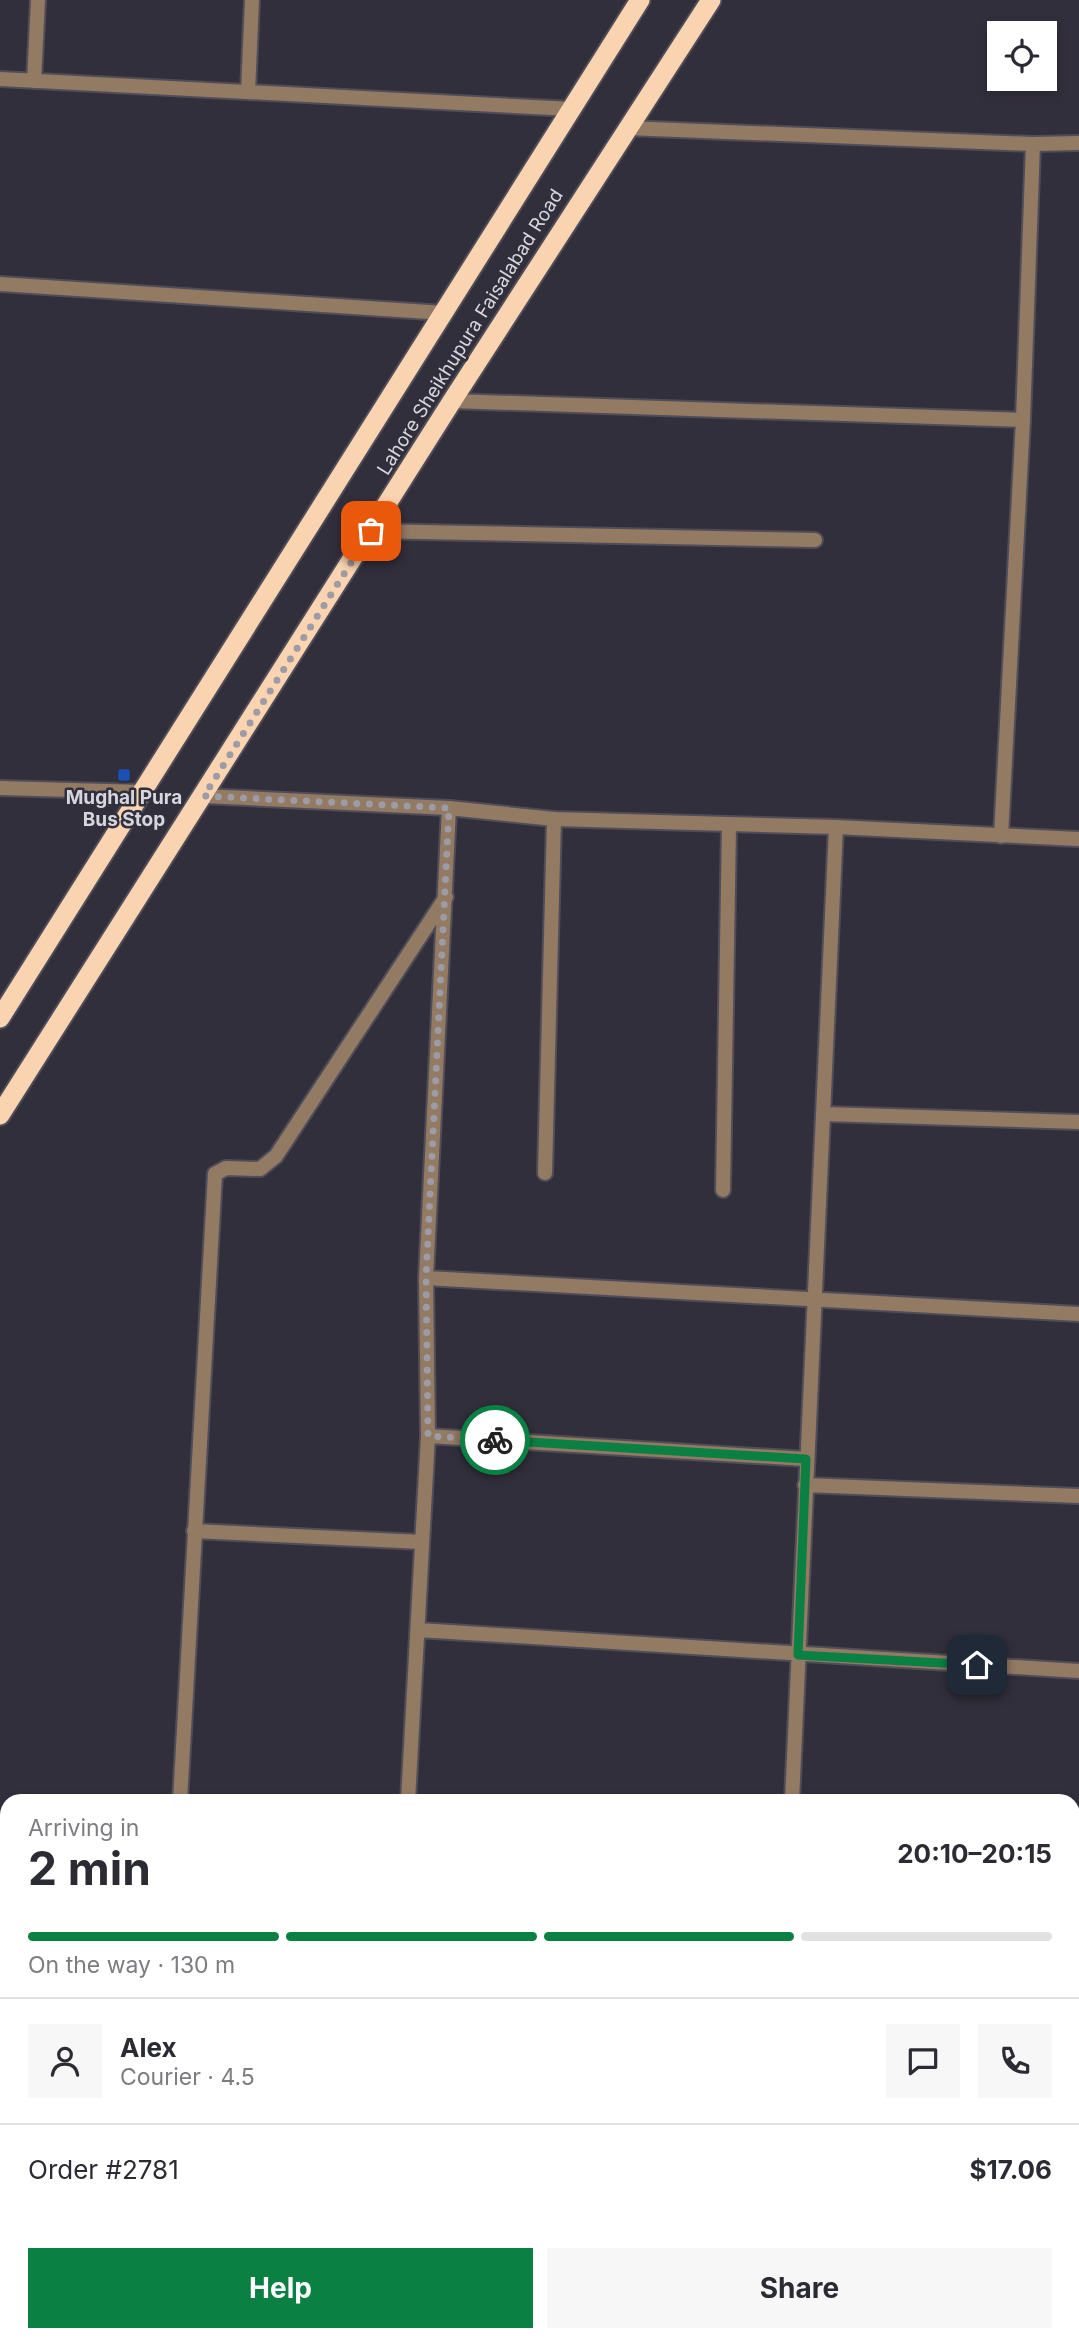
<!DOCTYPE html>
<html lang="en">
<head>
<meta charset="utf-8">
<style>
	:root { --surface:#fff; --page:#f7f7f7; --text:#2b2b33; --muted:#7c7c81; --line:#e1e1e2; --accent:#0b8043 }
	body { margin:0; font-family:Inter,sans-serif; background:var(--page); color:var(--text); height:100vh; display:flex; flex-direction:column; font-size:26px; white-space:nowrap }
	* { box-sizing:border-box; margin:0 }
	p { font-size:23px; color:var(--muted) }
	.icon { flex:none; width:38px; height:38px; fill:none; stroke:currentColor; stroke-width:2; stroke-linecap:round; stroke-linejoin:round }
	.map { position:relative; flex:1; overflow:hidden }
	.sheet { position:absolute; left:0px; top:1794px; width:1080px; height:548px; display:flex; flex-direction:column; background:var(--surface); border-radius:21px 21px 0 0; box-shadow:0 4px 10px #0003 }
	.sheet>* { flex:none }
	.fabs { position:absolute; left:987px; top:21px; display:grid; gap:14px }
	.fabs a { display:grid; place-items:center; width:70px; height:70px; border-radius:0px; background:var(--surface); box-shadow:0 4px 10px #0003; font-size:35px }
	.pin { position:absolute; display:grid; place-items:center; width:60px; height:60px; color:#fff; margin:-30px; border-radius:14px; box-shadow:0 4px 10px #0006 }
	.courier { position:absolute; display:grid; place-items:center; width:70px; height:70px; margin:-35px; border:5px solid #0b8043; border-radius:50%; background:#fff; color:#222; box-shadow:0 2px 9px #0007 }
	.summary em { font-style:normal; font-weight:700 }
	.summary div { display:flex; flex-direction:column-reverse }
	.summary { display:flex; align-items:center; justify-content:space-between; height:119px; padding:0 28px }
	h1 { font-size:46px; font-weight:700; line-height:52px }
	.bar { display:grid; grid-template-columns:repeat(4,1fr); gap:10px 7px; align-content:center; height:84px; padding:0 28px }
	.bar i { height:9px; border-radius:5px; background:var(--line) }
	.bar .current { background:var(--accent) }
	.bar p { grid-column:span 4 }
	.line { display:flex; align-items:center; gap:18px; padding:0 28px; border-top:2px solid var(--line) }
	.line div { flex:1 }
	.round { display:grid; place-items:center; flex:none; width:74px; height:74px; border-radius:0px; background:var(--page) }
	.primary-button { display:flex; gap:14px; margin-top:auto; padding:14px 28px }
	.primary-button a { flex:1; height:80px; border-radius:0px; background:var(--accent); color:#fff; font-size:28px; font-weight:700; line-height:80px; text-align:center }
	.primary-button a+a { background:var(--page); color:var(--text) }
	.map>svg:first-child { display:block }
</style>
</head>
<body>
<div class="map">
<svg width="1079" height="2341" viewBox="0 0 1079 2341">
	<rect width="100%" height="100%" fill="#322f3c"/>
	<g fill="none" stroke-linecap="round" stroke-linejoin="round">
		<defs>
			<path id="minor" d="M0 79 572 109
				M34 81 38 0
				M248 92 252 0
				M627 128 1033 144 1023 420 1001 836
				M1033 144 1079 143
				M0 284 444 313
				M452 401 1023 420
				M371 531 815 540
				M825 1114 1079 1122
				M545 1173 554 819
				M723 1190 729 825
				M426 1278 1079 1314
				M428 1436 806 1459
				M805 1485 1079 1496
				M194 1531 422 1542
				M418 1630 1079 1671
				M180 1801 215 1174 226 1168 260 1169 276 1156 446 897
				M408 1801 428 1436 426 1278 449 808
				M792 1801 836 827
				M1073 1849H1079
				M0 1935H7
				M1073 2024H1079
				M1073 2213H1079
				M379 2341V2334
				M768 2341 769 2334"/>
			<path id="tertiary" d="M0 788 143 792
				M204 796 449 808 554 819 836 827 1079 839"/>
			<path id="trunk" d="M0 1018 640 0
				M0 1115 452 401 711 0"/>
		</defs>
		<use href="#minor" stroke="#504d59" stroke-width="18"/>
		<use href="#tertiary" stroke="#504d59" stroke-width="18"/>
		<use href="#trunk" stroke="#504d59" stroke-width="23"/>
		<use href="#minor" stroke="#937a63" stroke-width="14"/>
		<use href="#tertiary" stroke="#937a63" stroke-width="14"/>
		<use href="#trunk" stroke="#fad4b0" stroke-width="19"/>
	</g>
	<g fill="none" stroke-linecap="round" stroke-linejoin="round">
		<path stroke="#9d9ba5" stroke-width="7" stroke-dasharray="0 12.6" d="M371 531 204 796 449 808 426 1278 428 1436 495 1440"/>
		<path stroke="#0b8043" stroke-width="9" d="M495 1440 806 1459 798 1655 977 1665"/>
	</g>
	<rect fill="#1a4fb4" stroke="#322f3c" stroke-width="2.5" x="117" y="768" width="14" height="14" rx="3.5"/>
	<g text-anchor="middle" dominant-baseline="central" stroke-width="5" stroke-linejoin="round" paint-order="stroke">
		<g font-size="19" fill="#d7d5dd" stroke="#322f3c">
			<text transform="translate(470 332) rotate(-58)">Lahore Sheikhupura Faisalabad Road</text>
		</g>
		<g font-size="19" font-weight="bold" fill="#d7d5dd" stroke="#322f3c">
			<text x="124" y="797">Mughal Pura<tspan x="124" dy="22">Bus Stop</tspan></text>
		</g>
	</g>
</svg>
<div class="fabs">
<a><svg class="icon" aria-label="locate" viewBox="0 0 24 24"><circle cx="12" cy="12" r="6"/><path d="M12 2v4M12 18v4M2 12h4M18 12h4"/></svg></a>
</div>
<div class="pin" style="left:371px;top:531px;background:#ea580c"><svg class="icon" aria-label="bag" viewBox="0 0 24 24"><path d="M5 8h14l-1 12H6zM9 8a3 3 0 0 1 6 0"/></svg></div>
<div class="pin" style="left:977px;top:1665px;background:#1f2937"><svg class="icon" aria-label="home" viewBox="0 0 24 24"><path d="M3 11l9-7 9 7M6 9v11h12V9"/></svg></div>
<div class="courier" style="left:495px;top:1440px"><svg class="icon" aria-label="bike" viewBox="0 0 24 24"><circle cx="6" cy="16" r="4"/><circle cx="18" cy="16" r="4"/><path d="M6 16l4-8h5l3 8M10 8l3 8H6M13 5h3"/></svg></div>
<section class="sheet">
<div class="summary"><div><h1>2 min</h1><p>Arriving in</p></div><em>20:10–20:15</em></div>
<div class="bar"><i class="current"></i><i class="current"></i><i class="current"></i><i></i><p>On the way · 130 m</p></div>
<div class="line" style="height:126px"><a class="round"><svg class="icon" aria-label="person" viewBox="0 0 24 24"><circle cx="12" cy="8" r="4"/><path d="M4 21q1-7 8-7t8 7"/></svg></a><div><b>Alex</b><p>Courier · 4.5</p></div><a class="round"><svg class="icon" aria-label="chat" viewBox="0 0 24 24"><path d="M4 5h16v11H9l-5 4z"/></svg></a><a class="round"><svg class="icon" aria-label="phone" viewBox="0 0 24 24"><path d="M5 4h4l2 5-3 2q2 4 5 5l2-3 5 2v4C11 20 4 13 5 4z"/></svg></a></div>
<div class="line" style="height:91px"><div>Order #2781</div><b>$17.06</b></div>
<div class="primary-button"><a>Help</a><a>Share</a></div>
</section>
</div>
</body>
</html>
